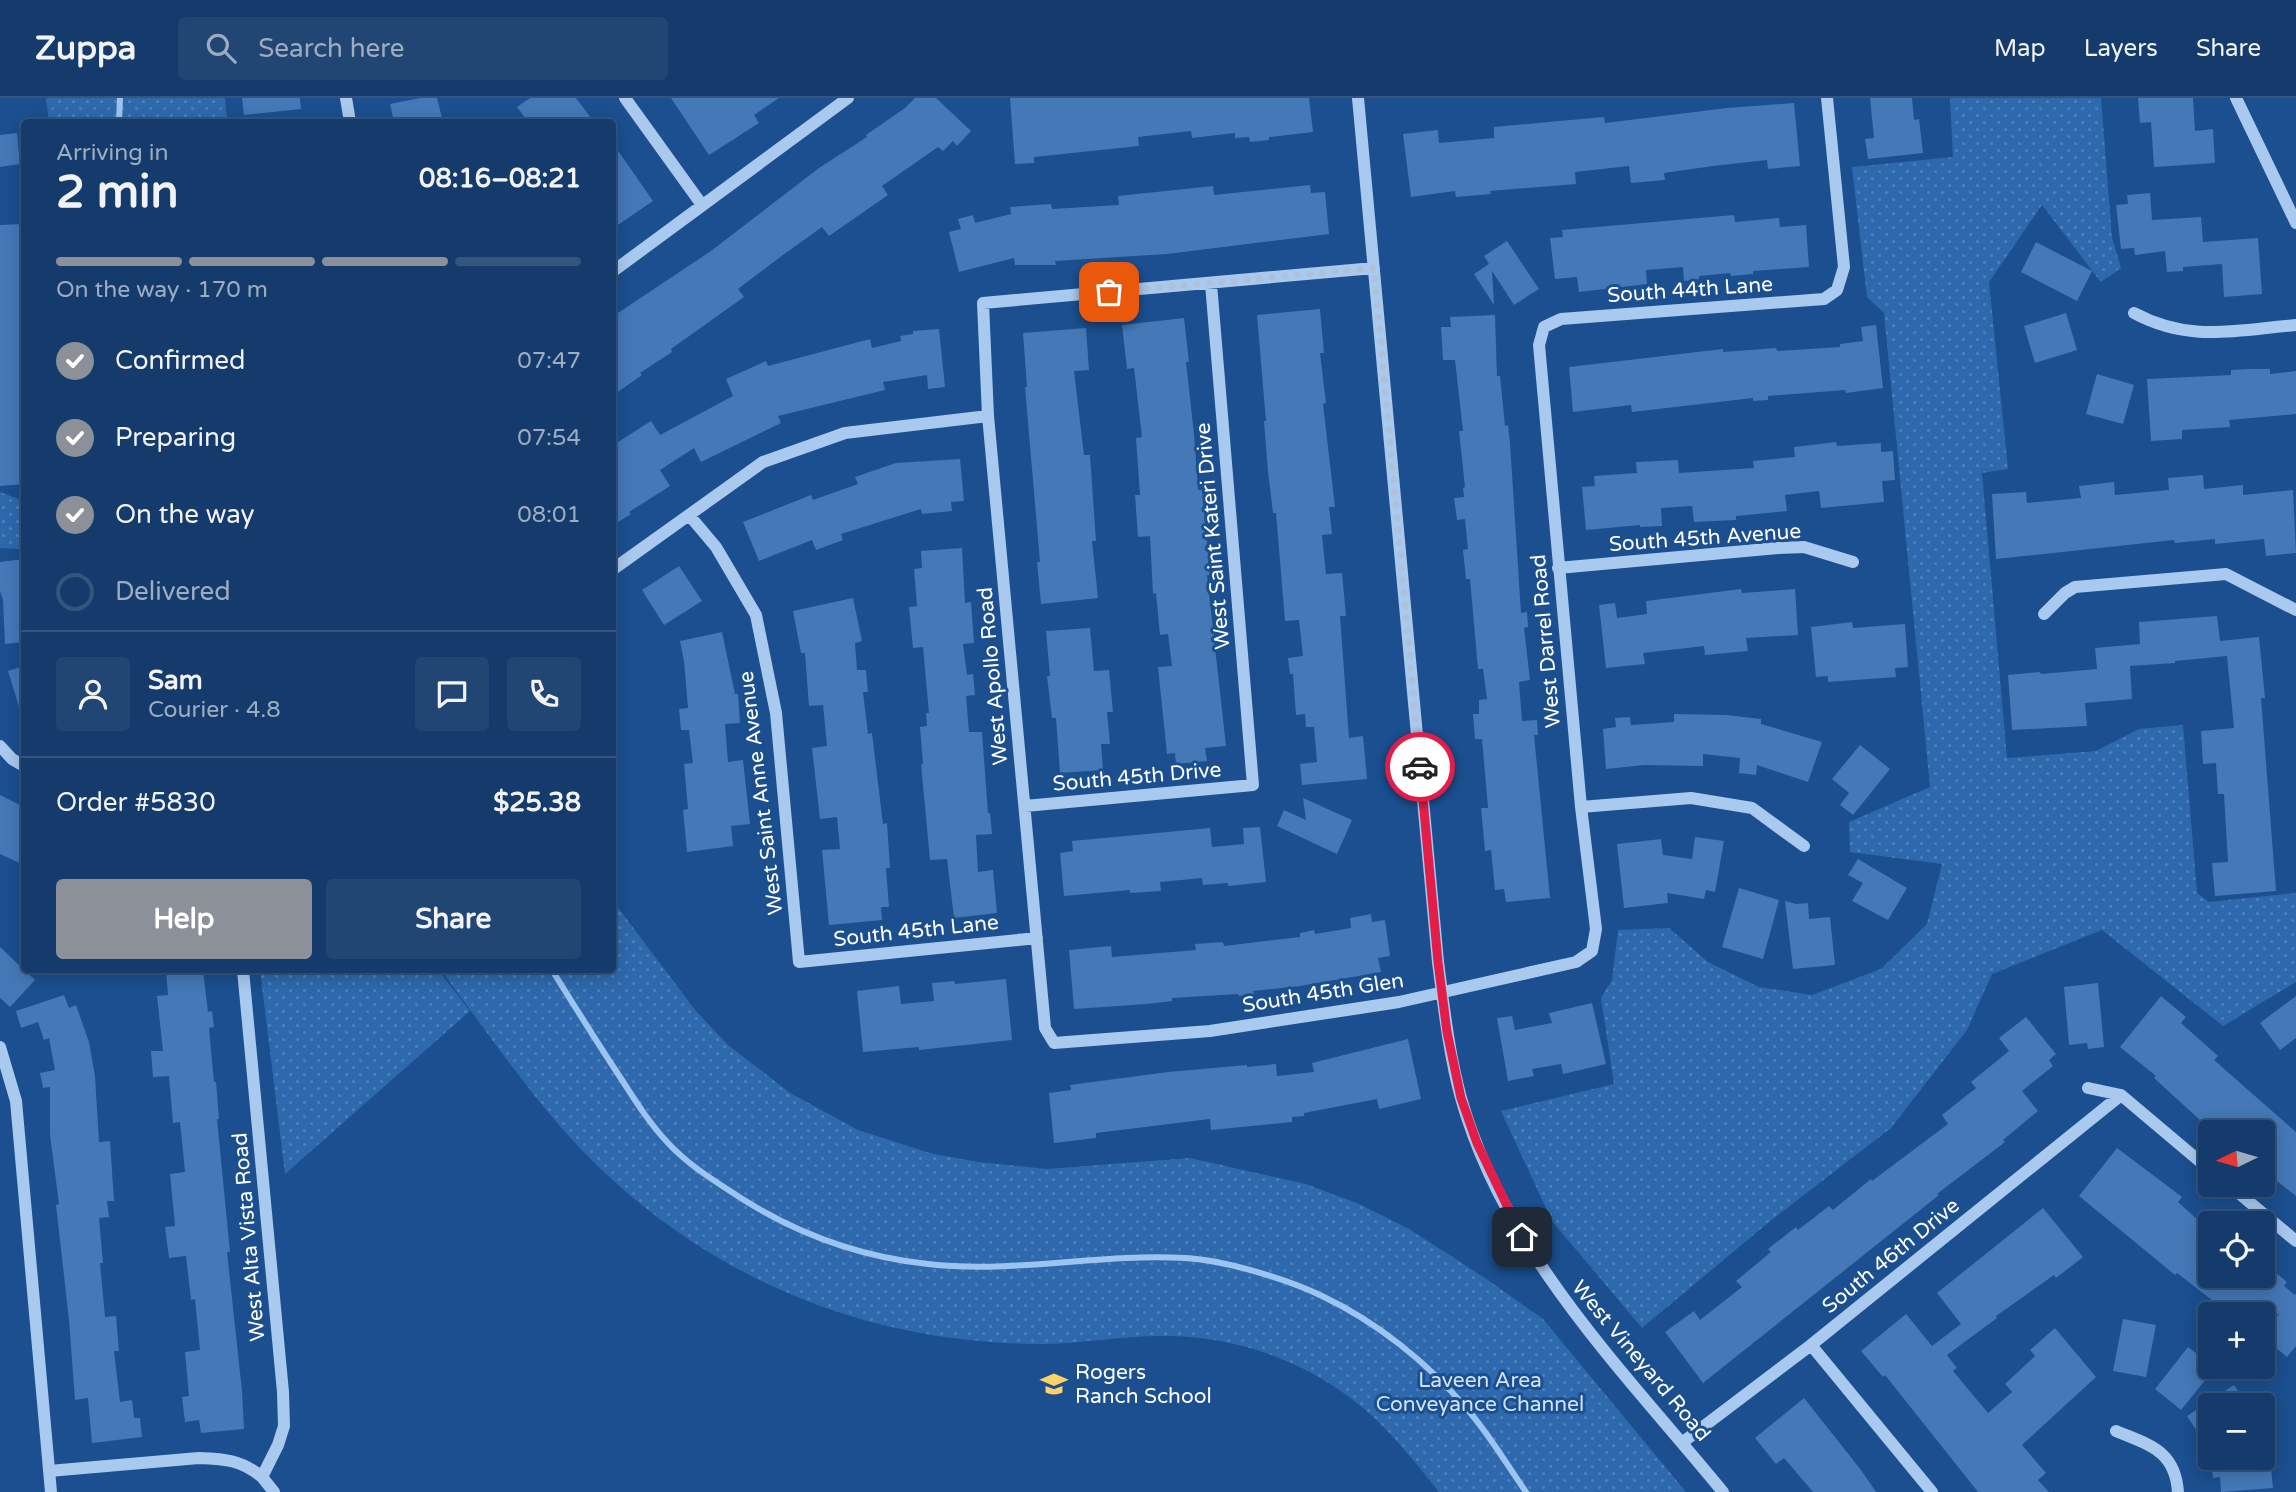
<!DOCTYPE html>
<html lang="en">
<head>
<meta charset="utf-8">
<style>
	:root { --surface:#143b6b; --page:#214673; --text:#f1f3f6; --muted:#9dadc1; --line:#33557e; --accent:#8c9099 }
	body { margin:0; font-family:"Varela Round",sans-serif; background:var(--page); color:var(--text); height:100vh; display:flex; flex-direction:column; font-size:26px; white-space:nowrap }
	* { box-sizing:border-box; margin:0 }
	p { font-size:23px; color:var(--muted) }
	.icon { flex:none; width:38px; height:38px; fill:none; stroke:currentColor; stroke-width:2; stroke-linecap:round; stroke-linejoin:round }
	.map { position:relative; flex:1; overflow:hidden }
	.panel { position:absolute; left:21px; top:21px; width:595px; height:854px; display:flex; flex-direction:column; background:var(--surface); border-radius:7px; box-shadow:0 4px 18px #0003,0 0 0 2px var(--line) }
	.panel>* { flex:none }
	.needle { width:46px; rotate:265deg }
	.buttons { position:absolute; left:2198px; top:1022px; display:grid; gap:14px }
	.buttons a { display:grid; place-items:center; width:77px; height:77px; border-radius:7px; background:var(--surface); box-shadow:0 4px 18px #0003,0 0 0 2px var(--line); font-size:35px }
	.pin { position:absolute; display:grid; place-items:center; width:60px; height:60px; color:#fff; margin:-30px; border-radius:14px; box-shadow:0 4px 10px #0006 }
	.courier { position:absolute; display:grid; place-items:center; width:70px; height:70px; margin:-35px; border:5px solid #e11d48; border-radius:50%; background:#fff; color:#222; box-shadow:0 2px 9px #0007 }
	.head em { font-style:normal; font-weight:800 }
	.head div { display:flex; flex-direction:column-reverse }
	.head { display:flex; align-items:center; justify-content:space-between; height:119px; padding:0 35px }
	h1 { font-size:46px; font-weight:800; line-height:52px }
	.bar { display:grid; grid-template-columns:repeat(4,1fr); gap:10px 7px; align-content:center; height:84px; padding:0 35px }
	.bar i { height:9px; border-radius:5px; background:var(--line) }
	.bar .active { background:var(--accent) }
	.bar p { grid-column:span 4 }
	.line { display:flex; align-items:center; gap:18px; padding:0 35px; border-top:2px solid var(--line) }
	.line div { flex:1 }
	.round { display:grid; place-items:center; flex:none; width:74px; height:74px; border-radius:7px; background:var(--page) }
	ol { padding:0 35px; list-style:none }
	li { display:flex; align-items:center; gap:21px; height:77px }
	li p { margin-inline-start:auto }
	li .icon { padding:7px; border-radius:50%; background:var(--accent); color:#fff; stroke-width:4 }
	li:last-child { color:var(--muted) }
	li i { width:38px; height:38px; border:4px solid var(--line); border-radius:50% }
	.cta { display:flex; gap:14px; margin-top:auto; padding:14px 35px }
	.cta a { flex:1; height:80px; border-radius:7px; background:var(--accent); color:#fff; font-size:28px; font-weight:800; line-height:80px; text-align:center }
	.cta a+a { background:var(--page); color:var(--text) }
	header { display:flex; align-items:center; gap:42px; box-sizing:border-box; height:98px; padding:0 35px; background:var(--surface); border-bottom:2px solid var(--line) }
	header strong { font-size:33px }
	nav { display:flex; gap:38px; margin-inline-start:auto; font-size:24px }
	.search { width:490px; height:63px; background:var(--page); display:flex; align-items:center; gap:18px; box-sizing:border-box; padding:0 24px; border-radius:7px; color:var(--muted); font-size:26px }
	.map>svg:first-child { display:block }
</style>
</head>
<body>
<header>
<strong>Zuppa</strong>
<div class="search"><svg class="icon" aria-label="search" viewBox="0 0 24 24"><circle cx="10" cy="10" r="6"/><path d="M15 15l6 6"/></svg>Search here</div>
<nav><a>Map</a><a>Layers</a><a>Share</a></nav>
</header>
<div class="map">
<svg width="2296" height="1394" viewBox="0 0 2296 1394">
	<defs>
		<pattern id="green-dots" width="8" height="8" patternUnits="userSpaceOnUse" patternTransform="scale(1.75)"><rect width="8" height="8" fill="#2e69ad"/><path d="M2 2h.1M6 6h.1" fill="none" stroke="#4d80b9" stroke-width="1.8" stroke-linecap="round"/></pattern>
	</defs>
	<rect width="100%" height="100%" fill="#1b4f8f"/>
	<path fill="url(#green-dots)" d="M46 0H225L227 24H49Z
		M1950 0H2101L2112 140 2121 170 2101 184 2042 107 1989 184 2008 371 1982 375 2007 660 2096 653 2139 631 2183 627 2197 795 2209 804 2296 795V884L2223 928 2102 832 1992 876 1967 932 1891 1030 1769 1124 1642 1230 1552 1123 1501 1013 1614 986 1601 900 1612 882 1618 832 1669 830 1708 864 1759 889 1812 897 1881 871 1927 826 1942 766 1850 754 1849 724 1930 689 1884 215 1867 199 1852 69 1953 59Z
		M0 394 24 403V451L0 450Z
		M613 803 696 913 728 947 790 995 858 1032 933 1056 979 1064 1047 1071 1190 1060 1306 1086 1359 1106 1409 1131 1485 1180 1543 1221 1686 1394H1439C1413 1362 1387 1328 1353 1302 1301 1262 1236 1239 1169 1238 1127 1237 1086 1245 1044 1246 990 1246 935 1240 883 1227 760 1197 649 1128 565 1034 520 983 481 926 441 872H612Z
		M260 872H438L470 913 285 1076Z"/>
	<g fill="none" stroke-linecap="round" stroke-linejoin="round">
		<path stroke="#9cc4f0" stroke-width="6" d="M119 24 120 0
			M552 872C575 909 598 946 622 982 636 1004 650 1026 668 1045 689 1068 718 1085 744 1102 800 1137 862 1159 928 1166 1013 1176 1100 1155 1185 1160 1224 1162 1287 1181 1322 1198 1377 1224 1428 1265 1467 1311 1489 1336 1507 1367 1526 1394"/>
	</g>
	<path fill="#4478b7" d="M242 0H300L301 11 244 17Z
		M420 0H437L443 24H394L390 6Z
		M530 0H576L594 24H528L517 9Z
		M671 0H779L754 17 759 25 709 57Z
		M915 0H936L971 33 957 48 953 43 943 53 938 49 882 88 888 97 829 138 822 129 783 157 738 191 744 199 671 251 672 254 640 275 642 277 612 298V219L711 153 819 70 867 39 866 37 905 10Z
		M1010 0H1309L1313 34 1269 39V42L1250 44 1249 39 1235 40V35L1192 40 1191 33 1138 39 1139 48 1034 59V65L1015 66Z
		M1870 0H1912L1914 22 1919 21 1923 55 1868 61 1865 41 1874 40Z
		M2138 0H2193L2195 33 2213 31 2215 65 2154 69 2151 24 2140 25Z
		M1794 5 1800 68 1768 71 1767 62 1713 68 1664 75 1665 82 1631 85 1629 68 1575 74 1576 86 1490 93 1491 96 1456 99 1455 93 1411 99 1403 36 1438 32 1439 45 1494 40V29L1604 19 1605 25 1727 10Z
		M17 35 20 66 0 69V37Z
		M612 44 653 103 612 131Z
		M1310 87 1311 95 1325 94 1329 136 1167 156 1055 163 1056 167H1015L1014 160 959 174 949 134 961 131 958 121 973 117 975 125 1011 116 1010 109 1051 106 1052 111 1119 107 1118 98 1213 88 1214 97Z
		M2150 95 2152 122 2201 119 2203 144 2258 140 2262 196 2224 199 2222 166 2183 169V173L2167 174 2165 153 2135 157 2134 150 2121 151 2116 107 2128 106 2127 97Z
		M1734 117 1735 124 1779 120 1780 129 1806 127 1809 169 1753 173V176L1731 178 1730 175 1699 178V181L1684 183 1683 169 1646 172 1647 186 1579 194 1577 179 1555 181 1550 140 1563 139 1562 132Z
		M24 126V199L19 200 24 281V386L0 388V127Z
		M1507 143 1539 191 1514 207 1492 173 1494 207 1474 176 1489 166 1484 158Z
		M2036 144 2092 173 2077 203 2021 174Z
		M1320 211 1324 255H1320L1326 305 1323 306 1335 409H1329L1332 436 1322 437 1326 476 1342 475 1346 518H1340L1349 640 1363 638 1367 681 1302 687 1300 666 1317 664 1314 629H1306L1305 616 1296 617 1293 576H1290L1288 560 1303 558 1299 522 1285 523 1276 415H1273L1268 374 1264 323H1266L1257 217Z
		M2066 215 2077 252 2035 265 2024 228Z
		M1495 217 1497 278H1500L1505 328 1508 327 1510 345 1521 515 1527 514 1528 529 1524 530 1530 582 1519 584 1522 623 1537 622 1538 637H1534L1550 800 1506 804 1504 791 1495 792 1491 752 1485 753 1481 710H1488L1482 641H1475L1473 616H1479V602L1487 601 1483 571H1478L1470 481H1466L1463 452 1468 451 1465 421 1457 422 1454 400 1464 399 1463 390 1465 389 1459 333H1463L1455 262H1443L1441 229H1451L1450 219Z
		M1184 220 1189 264H1186L1194 336 1198 392H1202L1210 477H1207L1226 648 1205 650 1207 663 1176 666 1175 655 1167 656 1158 569 1172 568 1168 536 1160 537 1156 495 1153 496 1150 438 1138 439 1135 397H1140L1136 340 1142 339 1134 270 1127 271 1122 227Z
		M1876 227 1883 290 1846 295 1845 292 1768 298V302L1753 303V300L1632 314 1631 307 1573 314 1569 269 1723 251V254L1776 250 1777 253 1840 249V246L1863 243 1861 229Z
		M1086 230 1089 272 1074 273 1084 357H1090L1096 443H1092L1098 500 1041 506 1037 464H1040L1025 289H1027L1023 235Z
		M939 231 945 289 928 291 927 277 883 284 885 292 778 318 781 325 701 364 694 350 660 372 670 388 629 414 631 416 612 428V348L651 323 660 337 733 298 726 281 766 263 768 268 870 241 872 250 901 243 900 238 913 236V233Z
		M2248 271H2270V276L2296 273V316L2229 322 2230 329 2182 332V341L2151 343 2147 281 2231 277V272Z
		M2097 276 2134 287 2123 326 2086 316Z
		M1836 344 1837 348 1881 345V354L1893 353 1895 382 1882 383 1884 404 1821 410 1819 393 1785 397 1787 413 1736 418V422L1694 424 1692 408 1661 410 1662 428 1640 429V427L1586 432 1582 389 1595 388 1594 378 1637 375 1636 364 1678 362 1679 375 1754 370 1753 363 1795 359 1794 349Z
		M960 361 964 403 951 404 952 413 922 416 921 411 841 436 843 442 816 452 812 442 759 463 743 424 811 397 813 402 858 386 855 379 896 365Z
		M2203 377 2204 391 2243 387V397L2293 392 2296 455 2266 458 2264 441 2215 446V441L2175 445 2174 442 1996 461 1992 396 2026 394 2027 405 2081 400 2079 388 2114 384 2115 397 2169 392 2168 380Z
		M962 450 965 505 971 504 974 545 963 546 967 577 973 576 975 597 966 598 969 634H982L988 715H990L992 736 976 737 978 774 993 772 997 815 954 820 947 761 930 762 921 666H923L920 629 927 628 926 615H929L923 549 913 550 909 509 917 508 914 471 922 470 921 453Z
		M24 461V544L5 546 3 502 0 493V464Z
		M679 468 702 503 664 527 642 492Z
		M1741 491 1742 495 1795 491 1798 537 1746 540 1748 553 1705 557 1704 548 1643 555 1645 566 1606 570 1599 507 1615 505 1617 520 1647 516 1646 503Z
		M853 500 862 543 855 545 857 572H866L868 594H863L868 636 872 635 883 726 887 725 890 770H886L889 809H881L882 822 829 827 822 752 840 751 837 719 820 721 812 650 827 648 823 607 809 608 805 555H801L793 513Z
		M2217 518 2220 543 2259 539 2265 600H2261L2276 793 2215 798 2212 765 2228 764 2224 696H2218L2216 665 2203 666 2201 633 2234 630 2227 558 2175 563V565L2130 568 2132 601 2085 605 2087 628 2012 632 2008 577 2040 574 2041 576 2097 571 2095 550 2140 546 2139 524Z
		M1852 524 1853 530 1905 526 1908 569 1895 570 1896 579 1828 584V578L1816 579 1811 529Z
		M1090 530 1094 573 1109 572 1113 614H1107L1110 646H1101L1103 672 1060 675 1056 620H1052L1047 578H1050L1046 533Z
		M722 534 735 596H738L740 625 725 626 728 664 743 662 750 726 731 728 733 748 687 754 683 712 688 711 684 666 693 665 689 632H681L679 611 688 610 684 563 680 543Z
		M24 568V614L21 615 8 573Z
		M1674 616 1727 617 1761 621V626L1822 644 1808 684 1757 667 1756 677 1739 675 1740 660 1703 656V668L1644 667 1606 671 1603 631 1616 629 1615 620 1630 619 1631 627 1674 624Z
		M1860 647 1890 671 1853 717 1840 707 1849 695 1832 681Z
		M0 697 24 709V767L0 756Z
		M1303 700 1352 722 1337 756 1277 728 1284 712 1306 722Z
		M1260 729 1266 784 1228 788V785L1203 787 1202 780 1160 784 1161 793 1130 795V792L1064 798 1060 755 1073 753 1072 743 1210 730 1212 749 1244 746 1243 730Z
		M1695 739 1724 743 1715 794 1706 792 1704 801 1667 795 1668 805 1624 810 1617 746 1661 741 1663 757 1692 761Z
		M1858 761 1907 790 1888 822 1852 803 1863 785 1848 777Z
		M1739 790 1779 802 1763 861 1722 849Z
		M1785 803 1796 806 1808 805 1809 821 1830 819 1835 867 1793 871Z
		M1371 816 1372 824 1385 822 1390 858 1378 860 1381 874 1300 888 1253 893 1254 896 1239 898 1238 896 1172 900V903L1147 906 1074 911 1069 852 1111 848 1112 859 1196 852 1195 846 1223 844 1224 848 1300 839V835L1314 832 1315 836 1351 830 1350 820Z
		M0 849 35 882 10 909 0 900Z
		M166 872H203L208 914 212 913 214 929 209 930 214 984H216L219 1021H217L230 1154H227L242 1293 244 1331 201 1335 199 1322 185 1324 182 1299 189 1298 185 1254 200 1252 195 1201 191 1202 186 1158 169 1160 165 1129 175 1128 170 1076 185 1074 180 1024 173 1025 169 978 153 979 151 953H163L157 898 168 897Z
		M1006 881 1012 942 919 952V949L863 954 857 893 899 888 901 906 934 903 932 885 954 883 955 886Z
		M2098 885 2104 949 2088 951 2087 945 2069 947 2064 889Z
		M64 897 69 910 76 907 89 944 95 978 99 1044 110 1043 114 1103H107L109 1119 99 1120 103 1165H100L105 1219 116 1218 119 1253H114L120 1304 132 1302 134 1320H140L142 1339 92 1345 88 1300 75 1302 69 1222 56 1107 59 1106 50 1037V989L43 990 40 975 55 972 49 940 44 942 38 924 21 930 16 913Z
		M2161 898 2186 919 2181 925 2218 958 2214 962 2296 1034V1098L2263 1072V1034H2213L2154 980 2156 978 2120 949Z
		M2296 898V940L2280 952 2260 925Z
		M1592 905 1606 966 1563 976 1561 966 1532 971 1534 978 1508 983 1497 920 1512 918 1515 932 1552 925 1549 915Z
		M2026 919 2056 956 2049 962 2053 968 2022 993 2038 1013 2003 1042 2005 1044 1937 1096 1939 1097 1703 1285 1665 1234 1694 1213 1700 1222 1742 1189 1736 1183 1771 1154 1768 1151 1796 1129 1798 1132 1829 1108 1833 1112 1871 1081 1872 1083 1948 1026 1942 1017 1976 990 1971 984 2009 953 1999 940Z
		M1408 941 1421 1001 1379 1011 1377 1001 1304 1015V1018L1292 1019V1024L1211 1032 1210 1021 1096 1035V1040L1054 1045 1049 995 1071 992 1070 987 1168 974 1247 967V969L1276 966 1277 978 1314 974 1312 965Z
		M2117 1050 2182 1099 2178 1104 2210 1133V1178H2263V1164L2287 1184 2284 1188 2295 1197 2296 1195V1248L2287 1259 2263 1239 2279 1216H2230L2177 1175 2175 1177 2079 1098Z
		M2043 1110 2083 1159 2056 1180 2054 1177 1996 1218 1997 1220 1947 1257 1957 1270 1953 1273 1988 1315 2012 1294 2005 1286 2035 1258 2030 1252 2055 1230 2096 1279 2022 1347 2046 1375 2038 1382 2049 1394H1978L1885 1277 1883 1279 1861 1253 1906 1216 1932 1248 1961 1226 1937 1195Z
		M2123 1221 2156 1227 2146 1279 2113 1273Z
		M2188 1249 2210 1266V1269L2215 1270 2181 1312 2155 1291Z
		M2234 1287 2247 1307H2210V1353L2187 1318Z
		M1804 1300 1861 1372 1876 1394H1813L1784 1360 1776 1366 1755 1340Z
		M2238 1360H2270L2273 1390 2221 1394 2220 1379 2213 1380 2211 1363Z"/>
	<g fill="none" stroke-linecap="round" stroke-linejoin="round">
		<path stroke="#a9c9ee" stroke-width="12" d="M346 0 350 24
			M625 0 702 107
			M1358 0 1438 864C1444 910 1449 956 1461 1000 1505 1156 1623 1272 1723 1394
			M2236 0 2296 125
			M1374 170 983 205 988 318 1045 930 1054 945 1210 933 1399 904 1576 864 1592 853 1596 831 1581 709 1539 247 1544 229 1561 221 1824 201 1837 192 1844 169 1827 0
			M612 174 848 0
			M2134 215C2190 245 2235 232 2296 227
			M689 417 716 449 756 517 776 615 799 864 1037 840
			M1558 470 1778 450 1804 449 1853 464
			M612 472 763 364 845 335 988 318
			M2044 516 2065 495 2075 489 2226 476 2296 512
			M0 648 12 661 24 668
			M1025 708 1253 687 1211 186
			M1581 709 1691 700 1752 710 1804 748
			M243 872 283 1294 284 1328 278 1347 262 1379 274 1394
			M0 949 16 1003 51 1394
			M2088 990 2121 997 2210 1072
			M2229 1087 2296 1143
			M1811 1247 1932 1394
			M2116 1333C2149 1347 2175 1352 2178 1394
			M1683 1344 1811 1247 2121 997
			M49 1373 199 1360C226 1361 241 1362 262 1379"/>
	</g>
	<g fill="none" stroke-linecap="round" stroke-linejoin="round">
		<path stroke="#afc1d8" stroke-width="7" stroke-dasharray="0 12.6" d="M1109 194 1374 170 1420 669"/>
		<path stroke="#e11d48" stroke-width="9" d="M1420 669 1438 864 1447 934 1461 1000 1477 1045 1522 1139"/>
	</g>
	<defs>
		<symbol id="school-bare" viewBox="-9 -9 18 18"><path d="M0-5L7-2L0 1L-7-2ZM-4 1L0 2.5L4 1V4Q0 6-4 4Z" fill="#ffd166" stroke="#1b4f8f" stroke-width="2.5" paint-order="stroke"/></symbol>
	</defs>
	<g fill-rule="evenodd">
		<use href="#school-bare" x="1035" y="1267" width="38" height="38"/>
	</g>
	<g text-anchor="middle" dominant-baseline="central" stroke-width="6" stroke-linejoin="round" paint-order="stroke">
		<g font-size="21" fill="#fff" stroke="#1b4f8f">
			<text transform="translate(1690 192) rotate(-4)">South 44th Lane</text>
			<text transform="translate(1213 438) rotate(-95)">West Saint Kateri Drive</text>
			<text transform="translate(1705 440) rotate(-4)">South 45th Avenue</text>
			<text transform="translate(1546 543) rotate(-95)">West Darrel Road</text>
			<text transform="translate(993 578) rotate(-95)">West Apollo Road</text>
			<text transform="translate(1137 679) rotate(-5)">South 45th Drive</text>
			<text transform="translate(761 695) rotate(-97)">West Saint Anne Avenue</text>
			<text transform="translate(916 833) rotate(-6)">South 45th Lane</text>
			<text transform="translate(1323 895) rotate(-9)">South 45th Glen</text>
			<text transform="translate(249 1139) rotate(-95)">West Alta Vista Road</text>
			<text transform="translate(1891 1158) rotate(-39)">South 46th Drive</text>
			<text transform="translate(1641 1263) rotate(50)">West Vineyard Road</text>
		</g>
		<g font-size="21" fill="#fff" stroke="#1b4f8f" text-anchor="start">
			<text x="1075" y="1274">Rogers<tspan x="1075" dy="24">Ranch School</tspan></text>
		</g>
		<g font-size="21" fill="#cfe3fa" stroke="#1b4f8f">
			<text x="1480" y="1282">Laveen Area<tspan x="1480" dy="24">Conveyance Channel</tspan></text>
		</g>
	</g>
</svg>
<div class="buttons">
<a><svg class="needle" viewBox="-14 -14 28 28"><path d="M0-13l5 13h-10z" fill="#e53935"/><path d="M0 13l5-13h-10z" fill="#9dadc1"/></svg></a>
<a><svg class="icon" aria-label="locate" viewBox="0 0 24 24"><circle cx="12" cy="12" r="6"/><path d="M12 2v4M12 18v4M2 12h4M18 12h4"/></svg></a>
<a>+</a>
<a>−</a>
</div>
<div class="pin" style="left:1109px;top:194px;background:#ea580c"><svg class="icon" aria-label="bag" viewBox="0 0 24 24"><path d="M5 8h14l-1 12H6zM9 8a3 3 0 0 1 6 0"/></svg></div>
<div class="pin" style="left:1522px;top:1139px;background:#1f2937"><svg class="icon" aria-label="home" viewBox="0 0 24 24"><path d="M3 11l9-7 9 7M6 9v11h12V9"/></svg></div>
<div class="courier" style="left:1420px;top:669px"><svg class="icon" aria-label="car" viewBox="0 0 24 24"><path d="M5 17H2v-5l4-1 3-4h7l3 4 3 1v5h-3M9 17h6M6 11h13"/><circle cx="7" cy="17" r="2"/><circle cx="17" cy="17" r="2"/></svg></div>
<section class="panel">
<div class="head"><div><h1>2 min</h1><p>Arriving in</p></div><em>08:16–08:21</em></div>
<div class="bar"><i class="active"></i><i class="active"></i><i class="active"></i><i></i><p>On the way · 170 m</p></div>
<ol>
<li><svg class="icon" aria-label="check" viewBox="0 0 24 24"><path d="M5 12l5 5 9-10"/></svg>Confirmed<p>07:47</p></li>
<li><svg class="icon" aria-label="check" viewBox="0 0 24 24"><path d="M5 12l5 5 9-10"/></svg>Preparing<p>07:54</p></li>
<li><svg class="icon" aria-label="check" viewBox="0 0 24 24"><path d="M5 12l5 5 9-10"/></svg>On the way<p>08:01</p></li>
<li><i></i>Delivered</li>
</ol>
<div class="line" style="height:126px"><a class="round"><svg class="icon" aria-label="person" viewBox="0 0 24 24"><circle cx="12" cy="8" r="4"/><path d="M4 21q1-7 8-7t8 7"/></svg></a><div><b>Sam</b><p>Courier · 4.8</p></div><a class="round"><svg class="icon" aria-label="chat" viewBox="0 0 24 24"><path d="M4 5h16v11H9l-5 4z"/></svg></a><a class="round"><svg class="icon" aria-label="phone" viewBox="0 0 24 24"><path d="M5 4h4l2 5-3 2q2 4 5 5l2-3 5 2v4C11 20 4 13 5 4z"/></svg></a></div>
<div class="line" style="height:91px"><div>Order #5830</div><b>$25.38</b></div>
<div class="cta"><a>Help</a><a>Share</a></div>
</section>
</div>
</body>
</html>
